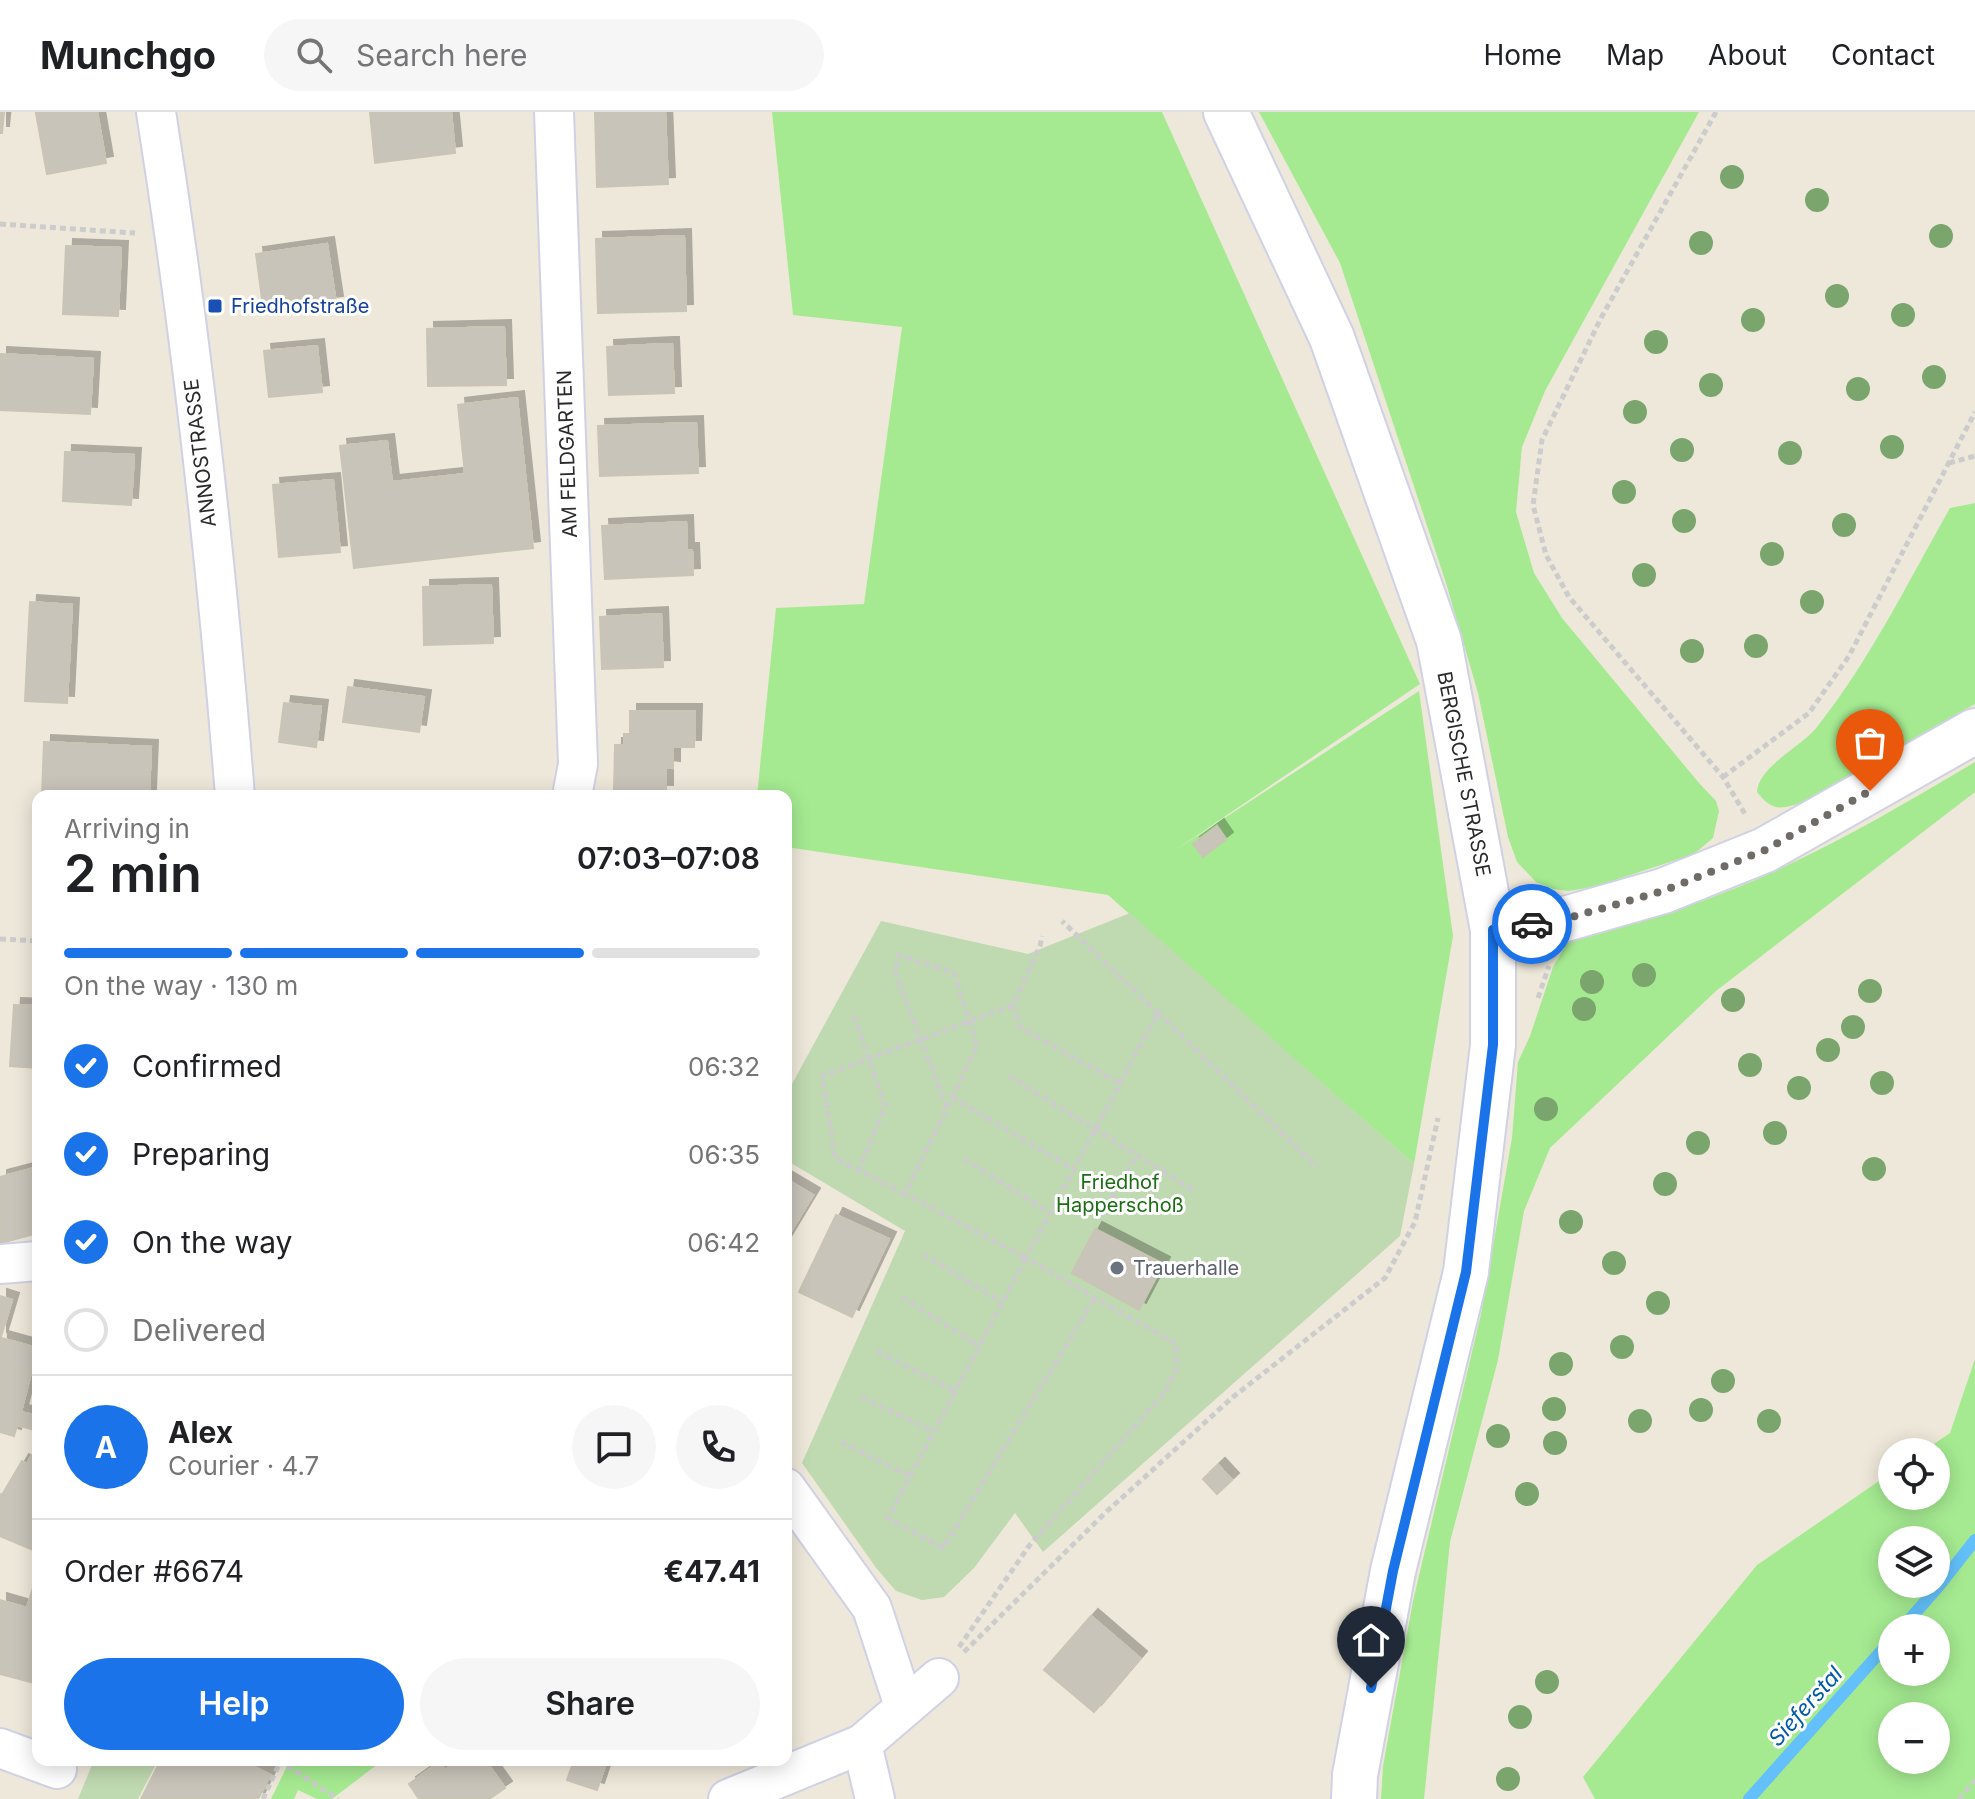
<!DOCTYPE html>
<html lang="en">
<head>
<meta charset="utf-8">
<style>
	:root { --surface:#fff; --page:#f6f6f6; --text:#202124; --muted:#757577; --line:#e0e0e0; --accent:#1a73e8 }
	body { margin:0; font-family:Inter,sans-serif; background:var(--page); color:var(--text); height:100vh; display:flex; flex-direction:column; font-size:30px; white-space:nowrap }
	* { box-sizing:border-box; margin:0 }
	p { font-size:26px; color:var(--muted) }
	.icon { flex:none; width:44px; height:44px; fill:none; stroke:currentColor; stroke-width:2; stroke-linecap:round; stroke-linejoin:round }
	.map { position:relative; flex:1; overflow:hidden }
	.sheet { position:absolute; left:32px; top:678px; width:760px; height:976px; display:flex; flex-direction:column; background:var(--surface); border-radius:16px; box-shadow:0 4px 20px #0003 }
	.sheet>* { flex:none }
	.buttons { position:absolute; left:1878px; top:1326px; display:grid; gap:16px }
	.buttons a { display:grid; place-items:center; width:72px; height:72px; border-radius:50%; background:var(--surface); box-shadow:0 4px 20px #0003; font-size:40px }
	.pin { position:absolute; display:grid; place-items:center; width:68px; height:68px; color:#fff; margin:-82px -34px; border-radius:50% 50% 50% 0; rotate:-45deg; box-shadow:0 0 8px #0007 }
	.pin .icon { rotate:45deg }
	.courier { position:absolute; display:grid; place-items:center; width:80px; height:80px; margin:-40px; border:6px solid #1a73e8; border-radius:50%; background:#fff; color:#222; box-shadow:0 2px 10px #0007 }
	.head em { font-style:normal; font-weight:600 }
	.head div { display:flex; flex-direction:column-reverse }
	.head { display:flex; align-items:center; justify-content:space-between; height:136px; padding:0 32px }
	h1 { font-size:52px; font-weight:600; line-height:60px }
	.bar { display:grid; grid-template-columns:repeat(4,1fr); gap:12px 8px; align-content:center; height:96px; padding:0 32px }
	.bar i { height:10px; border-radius:6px; background:var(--line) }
	.bar .current { background:var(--accent) }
	.bar p { grid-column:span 4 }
	.line { display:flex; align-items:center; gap:20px; padding:0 32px; border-top:2px solid var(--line) }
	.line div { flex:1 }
	.round { display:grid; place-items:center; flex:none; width:84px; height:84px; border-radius:42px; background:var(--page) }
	ol { padding:0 32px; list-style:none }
	li { display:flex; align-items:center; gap:24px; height:88px }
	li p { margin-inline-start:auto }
	li .icon { padding:8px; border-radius:50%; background:var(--accent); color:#fff; stroke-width:4 }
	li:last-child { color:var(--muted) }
	li i { width:44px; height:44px; border:4px solid var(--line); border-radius:50% }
	.action { display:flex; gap:16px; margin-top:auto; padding:16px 32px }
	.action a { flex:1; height:92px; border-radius:48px; background:var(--accent); color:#fff; font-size:32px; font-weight:600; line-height:92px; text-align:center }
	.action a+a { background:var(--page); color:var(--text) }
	header { display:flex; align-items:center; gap:48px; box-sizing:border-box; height:112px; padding:0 40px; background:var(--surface); border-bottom:2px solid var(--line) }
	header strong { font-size:38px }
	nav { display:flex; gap:44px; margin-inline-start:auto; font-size:28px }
	.search { width:560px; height:72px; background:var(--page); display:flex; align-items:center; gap:20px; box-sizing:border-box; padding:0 28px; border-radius:44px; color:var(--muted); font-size:30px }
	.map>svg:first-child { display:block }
</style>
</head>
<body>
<header>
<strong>Munchgo</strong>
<div class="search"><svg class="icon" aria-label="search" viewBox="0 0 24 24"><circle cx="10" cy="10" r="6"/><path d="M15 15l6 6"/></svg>Search here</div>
<nav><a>Home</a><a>Map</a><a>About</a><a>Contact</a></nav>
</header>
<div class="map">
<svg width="1975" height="1687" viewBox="0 0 1975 1687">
	<defs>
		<filter id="shadow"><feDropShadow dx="7" dy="-7" stdDeviation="0" flood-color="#0004"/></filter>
	</defs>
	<rect width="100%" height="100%" fill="#eee8da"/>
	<path fill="#a5ea91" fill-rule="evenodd" d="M772 0H1162L1420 572 1174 739 1419 579 1453 824 1414 1052 1108 783 786 735V684H757L776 496 864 492 902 215 793 203Z
		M1259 0H1699L1545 279 1522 335 1516 400 1534 461 1562 506 1699 671 1716 689 1719 699 1713 726 1694 742 1594 775 1568 779 1553 777 1536 770 1517 750 1508 725 1478 581 1446 471 1340 151Z
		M1975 391V592L1806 689C1783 697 1773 701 1757 680 1758 655 1801 635 1817 615 1870 548 1908 470 1950 396Z
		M1975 650V680L1716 879 1550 1036 1524 1099 1498 1248 1450 1430 1424 1687H1381L1383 1654 1413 1489 1481 1202 1512 1026 1518 950 1530 924 1553 855 1567 831C1624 815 1681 798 1736 776 1819 742 1898 696 1975 650Z
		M1975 1247V1687H1595L1583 1665 1757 1453 1892 1360V1384H1936V1340H1922L1950 1321ZM1892 1428H1936V1472H1892ZM1936 1516V1560H1892V1516ZM1936 1604V1648H1892V1604Z
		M290 1648H383L332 1687H317L298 1678 294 1687H271Z"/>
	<path fill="#bfd9b0" d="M1130 801 1414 1052 1400 1124 1043 1440 1015 1401 974 1456 944 1485 922 1488 896 1479 877 1457 802 1351 905 1119 786 1048V983L881 809 1028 842Z
		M94 1648H158L138 1687H78Z"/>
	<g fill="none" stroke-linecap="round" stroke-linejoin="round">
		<path stroke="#63c0fa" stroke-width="12" d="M1902 1516 1938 1475 1975 1428
			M1749 1687 1892 1527"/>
	</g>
	<path fill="#c9c4ba" stroke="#c9c4b4" stroke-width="2" filter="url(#shadow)" d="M0 0H4L2 21H0Z
		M44 0H97L106 51 47 62 36 1Z
		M370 0H451L455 41 375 51Z
		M595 0H665L668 72 597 75Z
		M684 124 686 199 598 201 596 127Z
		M327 132 336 191 264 201 256 142Z
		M66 134 121 136 118 204 63 202Z
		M504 215 506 273 428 274 427 217Z
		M666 232H672L674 281 609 283 607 235Z
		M317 234 322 280 269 285 264 239Z
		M0 242 93 247 90 302 0 298Z
		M517 286 533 436 354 456 340 334 387 329 392 370 465 362 458 293Z
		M696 311 698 361 600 364 598 314Z
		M65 340 134 343 131 393 63 389Z
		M333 368 340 440 279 445 273 373Z
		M686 410 687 438H692L693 463 605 467 602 414Z
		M491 473 493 531 424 533 423 475Z
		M30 490 72 493 67 591 25 589Z
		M661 502 663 555 602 557 600 505Z
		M348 575 424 585 419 620 343 610Z
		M284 591 321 595 316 635 279 630Z
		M630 599H695L694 635H673V656L666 655V680L614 679 615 633H624V622H630Z
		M44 630 151 635 149 684H42Z
		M1217 714 1226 727 1203 745 1193 732Z
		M14 893 38 894V956L10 954Z
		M38 1055V1121L1 1131 0 1065Z
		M786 1067 813 1083 786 1128Z
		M836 1103 889 1127 852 1205 799 1180Z
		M1095 1117 1163 1152 1139 1198 1072 1161Z
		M0 1184 12 1188 0 1228Z
		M1 1226 37 1236 31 1261 0 1252Z
		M0 1252 31 1261 21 1300 0 1294Z
		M0 1294 21 1300 14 1324 0 1320Z
		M21 1300 38 1304V1319L17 1313Z
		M38 1342V1358L27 1352 32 1343Z
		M22 1349 38 1358V1440L0 1424V1382L2 1383Z
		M1218 1353 1232 1368 1217 1382 1203 1367Z
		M35 1469 38 1470V1572L0 1562V1488L27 1496Z
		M1091 1504 1140 1546 1094 1600 1044 1558Z
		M161 1648H225L226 1654 237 1655 241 1648 270 1663 258 1687H141Z
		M459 1648H485L505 1676 489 1687H419L409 1672 440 1650 445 1658Z
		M574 1648H607L597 1678 567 1668Z"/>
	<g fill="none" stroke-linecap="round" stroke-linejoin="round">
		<defs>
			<path id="street" d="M156 0C192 226 217 456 235 684
				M554 0 578 652 572 684
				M0 1152 38 1149
				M786 1376 872 1496 904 1594
				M862 1632 875 1687
				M0 1636 57 1657
				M728 1687 862 1632 939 1566"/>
			<path id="secondary" d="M1226 0 1332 226 1439 529 1493 818V933L1466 1160 1393 1459 1355 1663 1354 1687
				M1493 818 1565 807 1663 779 1765 738 1975 619"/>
		</defs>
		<use href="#street" stroke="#d0d1e4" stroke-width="42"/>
		<use href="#secondary" stroke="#d0d1e4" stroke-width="48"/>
		<path stroke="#ccc" stroke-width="5" stroke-dasharray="6 4" stroke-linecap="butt" d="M1716 0 1601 206 1542 328 1533 393 1546 443 1569 485 1723 665 1745 702
			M0 112 135 121
			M1949 351 1975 344
			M1723 665 1809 601 1849 544 1975 300
			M0 827 38 829
			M1538 886 1549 854
			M1013 893 1021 916 1119 971
			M1158 901 1318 1056
			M854 904 885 994 859 1058
			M1009 964 1196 1080
			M952 985 1073 1057
			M947 996 895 860 899 843 954 861 977 934 905 1082 1026 1146 888 1406 943 1436 1095 1186
			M964 1047 1050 1101
			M905 1082 835 1046 822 964 1013 893 1040 834 1042 824
			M1101 1104 1137 1043
			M923 1142 1002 1190
			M902 1185 979 1234
			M877 1239 955 1279
			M861 1285 933 1319
			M841 1330 910 1364
			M959 1535 1029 1434 1165 1280 1177 1256 1176 1232 1026 1146 1158 901 1062 809
			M964 1540 1104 1402 1233 1285 1385 1166 1415 1110 1438 1006
			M279 1648 338 1687
			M263 1687 281 1648
			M1959 1687 1975 1668"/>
		<use href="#street" stroke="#fff" stroke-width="38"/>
		<use href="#secondary" stroke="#fff" stroke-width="44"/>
	</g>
	<g fill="#7aa56d">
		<circle cx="1732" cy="65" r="12"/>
		<circle cx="1817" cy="88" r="12"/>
		<circle cx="1941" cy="124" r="12"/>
		<circle cx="1701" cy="131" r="12"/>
		<circle cx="1837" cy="184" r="12"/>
		<circle cx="1903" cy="203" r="12"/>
		<circle cx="1753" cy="208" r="12"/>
		<circle cx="1656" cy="230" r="12"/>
		<circle cx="1934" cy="265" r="12"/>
		<circle cx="1711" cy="273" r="12"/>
		<circle cx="1858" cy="277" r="12"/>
		<circle cx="1635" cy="300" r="12"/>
		<circle cx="1892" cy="335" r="12"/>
		<circle cx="1682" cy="338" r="12"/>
		<circle cx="1790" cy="341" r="12"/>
		<circle cx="1624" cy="380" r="12"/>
		<circle cx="1684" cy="409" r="12"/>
		<circle cx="1844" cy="413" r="12"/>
		<circle cx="1772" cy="442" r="12"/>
		<circle cx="1644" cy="463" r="12"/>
		<circle cx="1812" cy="490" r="12"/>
		<circle cx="1756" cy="534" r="12"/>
		<circle cx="1692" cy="539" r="12"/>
		<circle cx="1644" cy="863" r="12"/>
		<circle cx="1592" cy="870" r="12"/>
		<circle cx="1870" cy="879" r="12"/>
		<circle cx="1733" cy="888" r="12"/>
		<circle cx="1584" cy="897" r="12"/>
		<circle cx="1853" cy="915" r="12"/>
		<circle cx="1828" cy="938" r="12"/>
		<circle cx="1750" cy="953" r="12"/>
		<circle cx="1882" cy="971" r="12"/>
		<circle cx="1799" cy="976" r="12"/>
		<circle cx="1546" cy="997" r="12"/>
		<circle cx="1775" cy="1021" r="12"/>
		<circle cx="1698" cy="1031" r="12"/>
		<circle cx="1874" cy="1057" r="12"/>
		<circle cx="1665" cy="1072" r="12"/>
		<circle cx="1571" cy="1110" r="12"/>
		<circle cx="1614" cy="1151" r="12"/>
		<circle cx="1658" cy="1191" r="12"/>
		<circle cx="1622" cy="1235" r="12"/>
		<circle cx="1561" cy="1252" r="12"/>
		<circle cx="1723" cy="1269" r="12"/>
		<circle cx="1554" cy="1297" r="12"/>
		<circle cx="1701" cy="1298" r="12"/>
		<circle cx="1640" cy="1309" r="12"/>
		<circle cx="1769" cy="1309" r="12"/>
		<circle cx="1498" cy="1324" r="12"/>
		<circle cx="1555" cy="1331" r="12"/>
		<circle cx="1527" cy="1382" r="12"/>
		<circle cx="1547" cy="1570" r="12"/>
		<circle cx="1520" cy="1605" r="12"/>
		<circle cx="1508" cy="1667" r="12"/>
	</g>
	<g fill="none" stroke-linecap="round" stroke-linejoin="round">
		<path stroke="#6f6c68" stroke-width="8" stroke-dasharray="0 14.4" d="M1532 812 1565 807 1663 779 1765 738 1870 679"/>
		<path stroke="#1a73e8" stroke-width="10" d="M1371 1576 1393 1459 1466 1160 1493 933V818L1532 812"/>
	</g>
	<rect fill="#1a4fb4" stroke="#fff" stroke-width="3" x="207" y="186" width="16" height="16" rx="4"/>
	<circle fill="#6b7280" stroke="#fff" stroke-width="3" cx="1117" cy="1156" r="8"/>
	<g text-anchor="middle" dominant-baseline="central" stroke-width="6" stroke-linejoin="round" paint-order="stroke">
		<g font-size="20" fill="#164399" stroke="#fff" text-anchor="start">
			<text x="231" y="194">Friedhofstraße</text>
		</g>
		<g font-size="20" fill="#2a2a2a" stroke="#fff">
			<text transform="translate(200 341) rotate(-97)">ANNOSTRASSE</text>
			<text transform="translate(567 342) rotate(-92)">AM FELDGARTEN</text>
			<text transform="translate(1464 662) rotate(79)">BERGISCHE STRASSE</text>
		</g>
		<g font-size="20" fill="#1b6e13" stroke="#fff">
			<text x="1120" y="1070">Friedhof<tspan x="1120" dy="23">Happerschoß</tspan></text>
		</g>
		<g font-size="20" fill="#5b616d" stroke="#fff" text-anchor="start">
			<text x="1133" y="1156">Trauerhalle</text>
		</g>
		<g font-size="22" font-style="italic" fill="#015ba7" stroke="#fff">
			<text transform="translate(1805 1594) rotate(-48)">Sieferstal</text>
		</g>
	</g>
</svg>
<div class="buttons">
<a><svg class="icon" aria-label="locate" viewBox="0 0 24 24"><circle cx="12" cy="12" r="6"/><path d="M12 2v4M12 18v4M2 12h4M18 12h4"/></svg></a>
<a><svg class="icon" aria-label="layers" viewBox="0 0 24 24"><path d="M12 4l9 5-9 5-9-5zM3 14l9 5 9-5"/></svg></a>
<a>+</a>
<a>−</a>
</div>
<div class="pin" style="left:1870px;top:679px;background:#ea580c"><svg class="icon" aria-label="bag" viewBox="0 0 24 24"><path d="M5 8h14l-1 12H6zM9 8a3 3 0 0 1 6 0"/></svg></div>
<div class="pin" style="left:1371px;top:1576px;background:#1f2937"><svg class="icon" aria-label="home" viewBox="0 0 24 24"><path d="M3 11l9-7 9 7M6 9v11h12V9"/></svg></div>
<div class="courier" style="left:1532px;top:812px"><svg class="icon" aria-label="car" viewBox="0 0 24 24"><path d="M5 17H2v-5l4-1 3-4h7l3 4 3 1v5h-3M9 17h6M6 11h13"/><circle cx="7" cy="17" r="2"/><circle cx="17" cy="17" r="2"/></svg></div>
<section class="sheet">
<div class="head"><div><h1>2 min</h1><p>Arriving in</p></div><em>07:03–07:08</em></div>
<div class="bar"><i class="current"></i><i class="current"></i><i class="current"></i><i></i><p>On the way · 130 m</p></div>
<ol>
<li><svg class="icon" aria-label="check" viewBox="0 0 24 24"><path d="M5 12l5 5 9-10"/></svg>Confirmed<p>06:32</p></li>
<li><svg class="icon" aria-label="check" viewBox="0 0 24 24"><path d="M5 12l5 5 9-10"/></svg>Preparing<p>06:35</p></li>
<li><svg class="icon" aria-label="check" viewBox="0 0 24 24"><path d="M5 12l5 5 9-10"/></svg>On the way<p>06:42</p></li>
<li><i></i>Delivered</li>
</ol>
<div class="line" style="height:144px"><b class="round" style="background:var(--accent);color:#fff">A</b><div><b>Alex</b><p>Courier · 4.7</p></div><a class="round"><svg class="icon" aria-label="chat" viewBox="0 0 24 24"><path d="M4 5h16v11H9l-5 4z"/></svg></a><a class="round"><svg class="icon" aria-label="phone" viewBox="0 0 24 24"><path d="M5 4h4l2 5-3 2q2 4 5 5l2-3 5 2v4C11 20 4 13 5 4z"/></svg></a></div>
<div class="line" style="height:104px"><div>Order #6674</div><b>€47.41</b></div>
<div class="action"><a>Help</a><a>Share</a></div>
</section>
</div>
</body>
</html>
